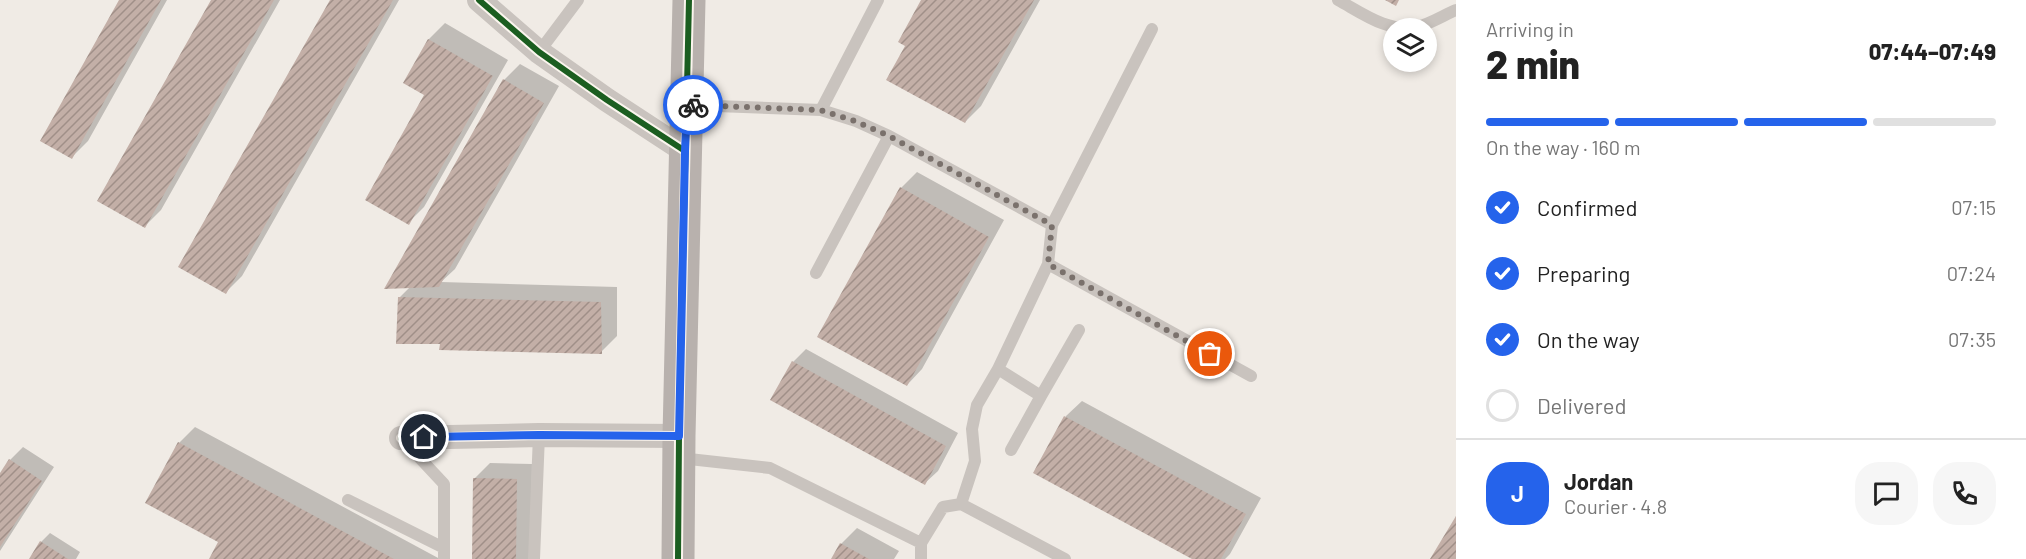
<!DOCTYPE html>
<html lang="en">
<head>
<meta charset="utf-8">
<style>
	:root { --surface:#fff; --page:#f6f6f6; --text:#222; --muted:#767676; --line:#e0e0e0; --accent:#2563eb }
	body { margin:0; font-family:Barlow,sans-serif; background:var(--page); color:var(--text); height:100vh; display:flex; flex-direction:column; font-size:22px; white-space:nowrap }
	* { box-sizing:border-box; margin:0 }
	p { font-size:20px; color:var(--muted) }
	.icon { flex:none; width:33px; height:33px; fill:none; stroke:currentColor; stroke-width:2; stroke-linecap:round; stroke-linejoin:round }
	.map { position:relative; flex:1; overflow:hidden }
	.panel { display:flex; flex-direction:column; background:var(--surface); width:570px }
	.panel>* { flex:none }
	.tools { position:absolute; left:1383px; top:18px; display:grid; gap:12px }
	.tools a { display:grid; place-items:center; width:54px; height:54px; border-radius:50%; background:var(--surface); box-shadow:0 3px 9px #0003; font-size:30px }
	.pin { position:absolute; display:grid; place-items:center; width:51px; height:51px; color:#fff; margin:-26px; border:3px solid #fff; border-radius:50%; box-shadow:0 2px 6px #0007 }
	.courier { position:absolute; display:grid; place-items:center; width:60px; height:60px; margin:-30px; border:4px solid #2563eb; border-radius:50%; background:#fff; color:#222; box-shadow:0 2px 8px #0007 }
	.head em { font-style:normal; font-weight:800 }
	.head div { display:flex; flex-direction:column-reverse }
	.head { display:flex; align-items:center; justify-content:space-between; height:102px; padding:0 30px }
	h1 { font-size:39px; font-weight:800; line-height:45px }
	.bar { display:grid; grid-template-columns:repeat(4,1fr); gap:9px 6px; align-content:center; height:72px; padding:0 30px }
	.bar i { height:8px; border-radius:4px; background:var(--line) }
	.bar .selected { background:var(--accent) }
	.bar p { grid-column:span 4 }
	.line { display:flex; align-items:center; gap:15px; padding:0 30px; border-top:2px solid var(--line) }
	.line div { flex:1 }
	.round { display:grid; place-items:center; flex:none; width:63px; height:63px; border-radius:24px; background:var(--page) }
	ol { padding:0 30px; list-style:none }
	li { display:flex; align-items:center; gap:18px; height:66px }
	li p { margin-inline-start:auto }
	li .icon { padding:6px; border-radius:50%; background:var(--accent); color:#fff; stroke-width:4 }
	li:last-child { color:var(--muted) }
	li i { width:33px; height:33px; border:3px solid var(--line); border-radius:50% }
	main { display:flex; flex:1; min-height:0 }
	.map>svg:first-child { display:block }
</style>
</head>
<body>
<main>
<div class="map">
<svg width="1456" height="559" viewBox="0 0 1456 559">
	<defs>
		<pattern id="building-hatch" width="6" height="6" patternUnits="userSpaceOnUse" patternTransform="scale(1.5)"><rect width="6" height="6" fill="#c3afa7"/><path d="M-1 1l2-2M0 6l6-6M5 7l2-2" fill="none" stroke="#a08f88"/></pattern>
	</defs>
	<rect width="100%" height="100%" fill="#f0ebe5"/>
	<path fill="#0003" d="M121 0H167L88 141 72 157Z
		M213 0H280L161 210 145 226Z
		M332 0H399L242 276 226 292Z
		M923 0H1040L981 106 965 122 907 46Z
		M445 23 508 60 424 207 408 223 426 95 405 82 429 39Z
		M520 64 559 86 455 269 441 282 617 287V336L601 352 441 342 399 298 411 286 387 287 504 80Z
		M917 172 1004 220 922 369 907 385 901 188Z
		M806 349 958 433 938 471 925 483 793 362Z
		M1082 401 1261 498 1230 554 1225 559H1195L1035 472 1066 416Z
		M195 427 440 559H210L220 542 179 443Z
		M23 447 54 467 0 551V476L10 460Z
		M490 463 532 464 531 559H473L474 479Z
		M857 528 899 551 894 559H833L841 544Z
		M50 533 80 552 76 559H30L41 542Z"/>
	<path fill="url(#building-hatch)" d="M119 0H161L72 159 40 141Z
		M211 0H274L145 228 97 201Z
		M330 0H393L226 294 178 267Z
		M921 0H1034L965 123 886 80 905 46 898 42Z
		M1385 0H1399L1396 6Z
		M428 39 493 76 409 225 365 200 424 95 403 83Z
		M503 79 544 103 439 287 384 289Z
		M900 187 989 237 907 386 817 337Z
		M398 297 601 302 602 354 439 350 440 344H396Z
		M792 361 946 446 925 485 770 400Z
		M1064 416 1246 514 1221 559H1192L1033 473Z
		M178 442 394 559H209L218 542 145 503Z
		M9 459 42 481 0 547V473Z
		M473 478 517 479 516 559H472Z
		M1456 516V559H1430Z
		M40 541 68 559H29Z
		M840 543 869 559H831Z"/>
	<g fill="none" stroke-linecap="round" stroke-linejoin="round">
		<path stroke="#c9c3be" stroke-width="12" d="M1338 0C1362 13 1388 33 1417 27 1430 24 1444 15 1456 10
			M539 52 578 0
			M689 105 821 110 856 121 889 136 1052 225 1048 264 1251 376
			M821 110 878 0
			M1052 225 1152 29
			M816 273 889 136
			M998 369 1041 396 1011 450
			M1041 396 1079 330
			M402 439 444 484V559
			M680 458 770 468 921 543
			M348 500 444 548
			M961 504 975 461 972 429 977 405 998 369 1048 264
			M534 559 539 435
			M921 559V543L943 507 961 504 1065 559"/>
		<path stroke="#c9c3be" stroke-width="24" d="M479 0 539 52 607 100 685 151
			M401 438 539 435 679 436"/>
		<path stroke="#b8b1ad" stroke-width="33" d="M678 559 679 436 689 0"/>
		<defs>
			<path id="cycleway" d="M479 0 539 52 607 100 685 151
				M401 438 539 435 679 436
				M678 559 679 436 689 0"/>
		</defs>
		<use href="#cycleway" stroke="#fbf5ee" stroke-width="10"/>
		<use href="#cycleway" stroke="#1b5e20" stroke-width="6"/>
	</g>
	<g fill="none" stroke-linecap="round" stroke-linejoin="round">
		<path stroke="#7a716c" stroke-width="6" stroke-dasharray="0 10.8" d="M693 105 820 110 855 121 889 136 1052 225 1048 264 1210 354"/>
		<path stroke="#2563eb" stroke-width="8" d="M424 437 539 435 679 436 685 151 687 105H693"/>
	</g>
</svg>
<div class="tools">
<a><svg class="icon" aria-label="layers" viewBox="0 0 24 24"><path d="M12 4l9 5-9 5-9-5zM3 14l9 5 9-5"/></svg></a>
</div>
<div class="pin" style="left:1210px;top:354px;background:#ea580c"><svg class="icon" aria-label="bag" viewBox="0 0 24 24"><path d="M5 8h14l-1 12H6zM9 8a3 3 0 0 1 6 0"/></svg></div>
<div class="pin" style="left:424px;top:437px;background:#1f2937"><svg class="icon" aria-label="home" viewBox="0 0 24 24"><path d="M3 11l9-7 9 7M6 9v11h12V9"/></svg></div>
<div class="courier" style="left:693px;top:105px"><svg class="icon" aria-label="bike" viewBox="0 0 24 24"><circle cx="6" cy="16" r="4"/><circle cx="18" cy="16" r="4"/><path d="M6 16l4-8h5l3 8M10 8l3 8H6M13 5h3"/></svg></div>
</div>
<section class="panel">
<div class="head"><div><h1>2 min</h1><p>Arriving in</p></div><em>07:44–07:49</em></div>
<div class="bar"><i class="selected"></i><i class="selected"></i><i class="selected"></i><i></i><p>On the way · 160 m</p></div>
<ol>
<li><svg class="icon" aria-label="check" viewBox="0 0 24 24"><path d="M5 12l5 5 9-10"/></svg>Confirmed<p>07:15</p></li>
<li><svg class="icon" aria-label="check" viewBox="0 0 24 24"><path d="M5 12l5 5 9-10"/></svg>Preparing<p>07:24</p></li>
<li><svg class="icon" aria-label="check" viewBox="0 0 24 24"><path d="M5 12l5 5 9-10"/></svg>On the way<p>07:35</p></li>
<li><i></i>Delivered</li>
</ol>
<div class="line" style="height:108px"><b class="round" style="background:var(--accent);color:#fff">J</b><div><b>Jordan</b><p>Courier · 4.8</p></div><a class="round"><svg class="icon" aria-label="chat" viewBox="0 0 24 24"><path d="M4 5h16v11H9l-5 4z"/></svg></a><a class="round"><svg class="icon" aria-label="phone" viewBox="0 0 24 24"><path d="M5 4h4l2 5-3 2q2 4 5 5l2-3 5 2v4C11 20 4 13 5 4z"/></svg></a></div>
</section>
</main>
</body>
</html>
